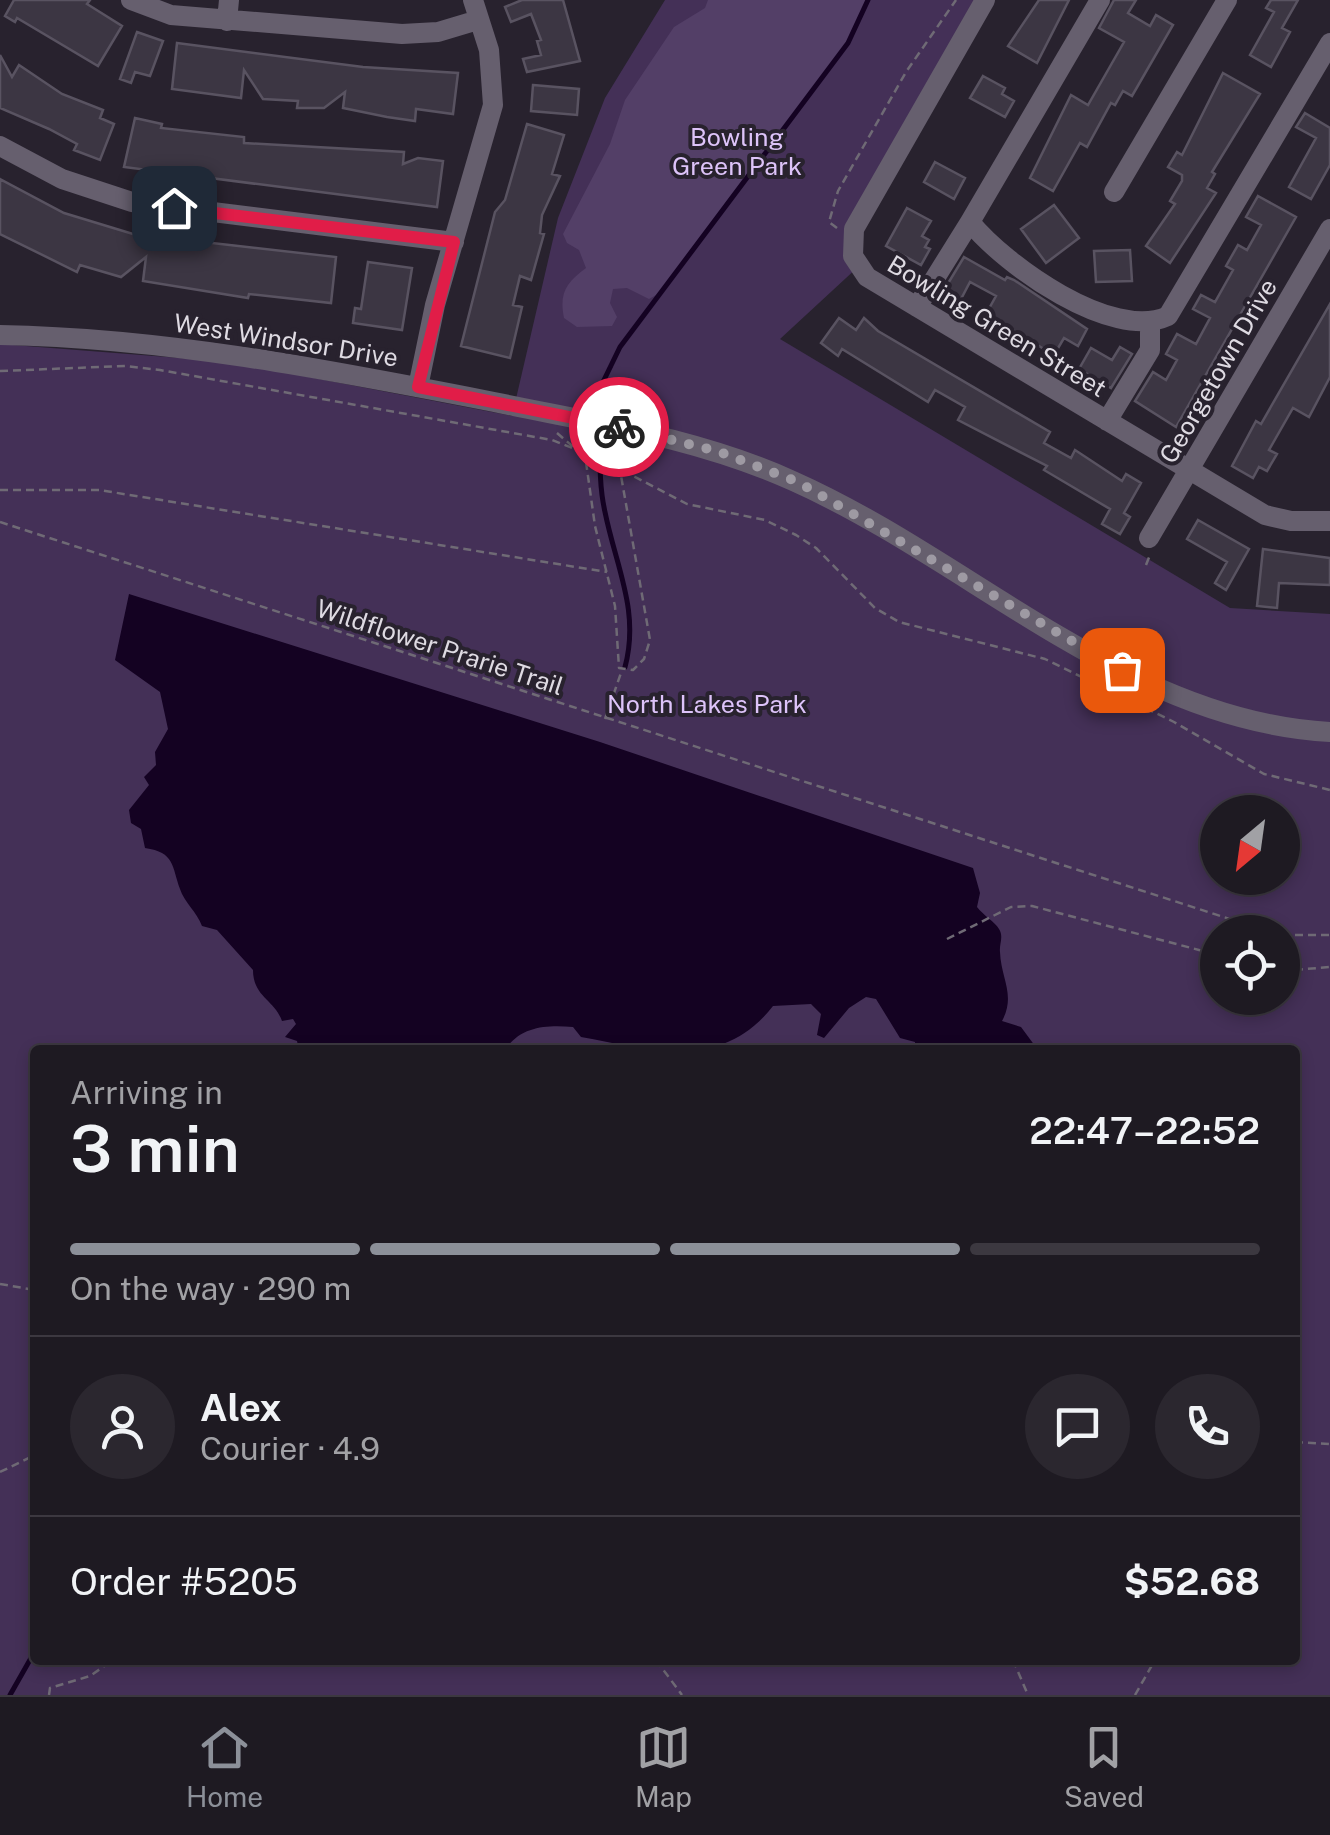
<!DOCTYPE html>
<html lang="en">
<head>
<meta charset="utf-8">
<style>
	:root { --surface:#1e1a22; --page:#2b272f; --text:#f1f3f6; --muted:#a1a1a5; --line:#3c3840; --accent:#8c9099 }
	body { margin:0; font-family:"Public Sans",sans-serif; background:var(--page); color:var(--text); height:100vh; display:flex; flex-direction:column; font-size:38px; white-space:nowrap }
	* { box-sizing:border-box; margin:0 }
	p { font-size:32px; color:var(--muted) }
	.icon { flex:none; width:55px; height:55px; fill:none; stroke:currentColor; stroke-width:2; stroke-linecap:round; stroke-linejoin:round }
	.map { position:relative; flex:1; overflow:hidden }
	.side { position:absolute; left:30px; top:1045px; width:1270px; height:620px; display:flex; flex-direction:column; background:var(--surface); border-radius:10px; box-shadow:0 5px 15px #0003,0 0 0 2px var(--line) }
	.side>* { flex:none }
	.needle { width:65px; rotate:209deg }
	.fabs { position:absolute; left:1200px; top:795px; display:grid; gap:20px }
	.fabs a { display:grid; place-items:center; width:100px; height:100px; border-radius:50%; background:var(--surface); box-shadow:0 5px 15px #0003,0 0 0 2px var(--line); font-size:50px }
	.pin { position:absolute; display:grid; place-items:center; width:85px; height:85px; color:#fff; margin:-42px; border-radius:20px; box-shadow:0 5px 15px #0006 }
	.courier { position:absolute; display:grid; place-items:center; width:100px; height:100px; margin:-50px; border:8px solid #e11d48; border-radius:50%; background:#fff; color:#222; box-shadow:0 2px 12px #0007 }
	.headline em { font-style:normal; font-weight:600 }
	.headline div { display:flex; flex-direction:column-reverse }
	.headline { display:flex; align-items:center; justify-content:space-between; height:170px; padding:0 40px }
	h1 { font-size:65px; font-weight:600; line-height:75px }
	.bar { display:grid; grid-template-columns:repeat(4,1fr); gap:15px 10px; align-content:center; height:120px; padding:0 40px }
	.bar i { height:12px; border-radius:8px; background:var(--line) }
	.bar .active { background:var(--accent) }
	.bar p { grid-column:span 4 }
	.line { display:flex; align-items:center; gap:25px; padding:0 40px; border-top:2px solid var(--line) }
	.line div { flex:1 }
	.round { display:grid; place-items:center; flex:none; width:105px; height:105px; border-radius:52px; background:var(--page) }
	.menu { display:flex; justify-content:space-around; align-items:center; height:140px; border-top:2px solid var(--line); background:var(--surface); font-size:28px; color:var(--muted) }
	.menu a { display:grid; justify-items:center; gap:5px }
	.menu .active { color:var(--accent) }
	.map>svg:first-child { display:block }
</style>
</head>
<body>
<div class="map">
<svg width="1330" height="1695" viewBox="0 0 1330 1695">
	<rect width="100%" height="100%" fill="#28222e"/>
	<path fill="#443057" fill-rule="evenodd" d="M665 0H986L854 229 859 266 780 339 1230 608 1330 614V1695H0V344L231 362 512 416 558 218 605 98ZM1218 812H1282V878H1218ZM1218 932H1282V998H1218ZM35 1050H1295V1660H35Z"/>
	<path fill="#533f67" d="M708 0H868L848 43 658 294 649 299 627 288 613 289 610 303 617 317 612 326 577 327 564 318C559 293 566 283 586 268L579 250 567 243 563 234 610 144 625 100 674 27 705 8Z"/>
	<path fill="#140222" d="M129 594 600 742 973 868 980 893 977 907C983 915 995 922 999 929 1004 937 999 944 1000 952 1001 979 1016 995 1002 1021L1021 1027 1038 1050H915V1042L900 1038 876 999 866 997 849 1008 824 1038 817 1035 821 1014 811 1004 773 1006C722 1072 652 1050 581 1037L573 1027C546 1025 521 1026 505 1050H299L297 1041 285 1037 296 1024 293 1019 282 1021C275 1000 253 997 253 970L217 930 202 926C197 912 184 902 180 889 172 867 175 852 145 848L141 829 131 823 129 810 149 785 144 777 156 765 155 752 168 729 160 692 115 660Z"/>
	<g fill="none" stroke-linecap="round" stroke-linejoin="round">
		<path stroke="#140222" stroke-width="5" d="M599 411 603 382 620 347 848 43 868 0
			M600 433C600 459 599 486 605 512 616 567 640 611 625 667
			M10 1695 35 1651"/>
	</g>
	<path fill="#3c3643" stroke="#595361" stroke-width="2.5" d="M14 0H90L87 4 122 26 98 66 17 18 15 22 5 16Z
		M522 0H563L580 61 527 72 523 59 541 55 537 41 541 40 531 14 511 22 505 7Z
		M1039 0H1069L1037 63 1008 46Z
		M1114 0H1136L1128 13 1150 26 1156 15 1173 25 1132 96 1123 91 1115 105 1111 103 1087 147 1080 143 1053 191 1030 178 1071 95 1088 105 1124 42 1099 28Z
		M1271 0H1298L1282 28 1290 32 1271 67 1250 55 1274 12 1266 8Z
		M137 32 163 41 150 76 135 72 131 83 120 79Z
		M177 43 363 67 458 73 453 114 416 109 415 121 387 117 343 108 345 92 324 108H297L298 101 263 99 244 70 241 98 172 89Z
		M0 55 12 77 19 65 62 94 103 110 100 118 114 124 100 160 74 150 77 144 49 129 0 108Z
		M1223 73 1260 94 1212 172 1215 174 1207 188 1216 193 1170 263 1146 246 1175 204 1170 201 1182 181V175L1168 167 1177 152 1182 155Z
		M983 76 1005 88 1002 94 1014 101 1005 117 970 98Z
		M533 85 579 89 577 115 531 111Z
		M1305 113 1330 128V165L1311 199 1289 187 1316 138 1296 127Z
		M135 118 162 124 161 128 244 137V143L404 152 403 164 418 158 443 161 437 207 124 167Z
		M527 124 564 135 552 174 560 176 542 215 540 233 544 234 531 280 520 276 513 305 522 307 510 358 461 346 495 212 505 200Z
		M935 162 965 178 954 199 924 182Z
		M0 179 64 213 133 234 336 257 331 303 249 294 248 298 143 281 146 257 121 277 80 265 77 272 0 234Z
		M1258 196 1296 217 1176 427 1135 401 1153 372 1166 380 1177 360 1166 354 1177 334 1196 344 1210 318 1193 309 1201 295 1215 302 1233 270 1226 266 1238 245 1247 250 1261 225 1246 217Z
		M1054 205 1079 238 1046 263 1021 229Z
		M907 208 931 221 922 236 929 240 925 247 930 249 921 265 886 246Z
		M1130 250 1132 281 1096 282 1094 251Z
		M964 257 1005 280 1007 277 1014 280 1087 329 1078 346 1064 338 1054 355 1034 343 986 314 996 296 970 282 961 299 944 290Z
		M368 262 412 268 402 330 353 323 355 308 361 309Z
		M1330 304V377L1309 417 1293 408 1269 450 1277 454 1267 471 1259 467 1253 478 1232 466 1256 421 1261 424Z
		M839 318 856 330 864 318 878 331 1050 432 1044 443 1071 458 1075 450 1122 481 1126 474 1141 483 1124 513 1130 517 1120 534 1102 524 1110 509 1044 470 1047 466 958 420 965 407 935 390 928 402 842 349 838 356 821 343Z
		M1120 347 1132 354 1111 388 1079 369 1091 348 1112 360Z
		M1198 520 1249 549 1226 590 1215 583 1227 562 1187 539Z
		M1263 549 1330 558V585L1279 583 1277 608 1257 606Z"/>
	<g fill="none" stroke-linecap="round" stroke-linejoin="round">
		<path stroke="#6f6a75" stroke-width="2.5" stroke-dasharray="8 5" stroke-linecap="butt" d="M837 228 829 222 838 191 906 72 956 0
			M0 371 125 366 160 370 552 440 580 451
			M557 433 590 461 610 464 687 504 765 520 796 535 816 548 875 608 899 622 1045 659 1174 722 1264 774 1330 790
			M586 462 595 526 615 606 619 668 633 670 644 659 650 640 620 470
			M0 490H99L607 572
			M0 522 1270 932
			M1146 565 1150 555
			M605 719 622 670
			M1282 935H1330
			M947 939 1011 907 1032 906 1218 955
			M1282 971 1330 967
			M0 1284 35 1290
			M1295 1442 1330 1444
			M0 1472 35 1455
			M656 1660 682 1695
			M1013 1660 1028 1695
			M49 1695 50 1688 90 1676 113 1660
			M1135 1695 1155 1660"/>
		<path stroke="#665f6e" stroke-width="20" d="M131 0 171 15 402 34 438 32 478 20
			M985 0 854 229 853 256 867 277 1265 515 1291 521H1330
			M1100 0 970 222C1005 265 1112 342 1168 316L1330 43
			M227 21 229 0
			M0 146 62 179 132 202 454 242
			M1114 192 1227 0
			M917 307 970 222
			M0 335C168 338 330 370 494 402 595 423 698 438 793 481 971 560 1127 721 1330 732
			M418 387 435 305 493 105 489 50 473 0
			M1107 421 1150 350V324
			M1149 538 1330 229"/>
	</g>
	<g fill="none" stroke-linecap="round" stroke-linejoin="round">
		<path stroke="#9e9aa3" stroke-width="10" stroke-dasharray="0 18" d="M619 427 717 451 798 482 1122 670"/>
		<path stroke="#e11d48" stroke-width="12" d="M174 208 454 242 418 387 619 427"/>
	</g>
	<g text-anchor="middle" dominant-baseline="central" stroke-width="8" stroke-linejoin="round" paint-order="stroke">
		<g font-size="25" fill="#ddc3f9" stroke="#28222e">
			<text x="737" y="137">Bowling<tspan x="737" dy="29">Green Park</tspan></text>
			<text x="707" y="704">North Lakes Park</text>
		</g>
		<g font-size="25" fill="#dedae2" stroke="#28222e">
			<text transform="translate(997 326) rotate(31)">Bowling Green Street</text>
			<text transform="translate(286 340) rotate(9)">West Windsor Drive</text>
			<text transform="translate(1218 371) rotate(-60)">Georgetown Drive</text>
			<text transform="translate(440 647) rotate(18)">Wildflower Prarie Trail</text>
		</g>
	</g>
</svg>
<div class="fabs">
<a><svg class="needle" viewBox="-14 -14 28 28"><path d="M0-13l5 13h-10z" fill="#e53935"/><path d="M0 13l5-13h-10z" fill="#a1a1a5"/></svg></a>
<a><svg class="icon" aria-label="locate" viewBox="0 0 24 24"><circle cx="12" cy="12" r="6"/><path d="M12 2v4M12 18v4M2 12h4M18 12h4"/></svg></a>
</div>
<div class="pin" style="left:1122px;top:670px;background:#ea580c"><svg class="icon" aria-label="bag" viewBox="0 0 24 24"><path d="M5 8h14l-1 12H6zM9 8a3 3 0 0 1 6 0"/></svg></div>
<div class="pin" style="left:174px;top:208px;background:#1f2937"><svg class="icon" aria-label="home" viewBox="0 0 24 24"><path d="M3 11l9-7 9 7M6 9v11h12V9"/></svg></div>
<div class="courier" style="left:619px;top:427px"><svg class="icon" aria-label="bike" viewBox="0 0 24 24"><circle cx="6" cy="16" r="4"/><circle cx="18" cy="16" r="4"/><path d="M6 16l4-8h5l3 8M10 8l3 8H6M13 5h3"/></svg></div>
<section class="side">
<div class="headline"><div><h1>3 min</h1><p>Arriving in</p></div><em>22:47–22:52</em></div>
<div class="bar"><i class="active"></i><i class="active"></i><i class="active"></i><i></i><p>On the way · 290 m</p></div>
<div class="line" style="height:180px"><a class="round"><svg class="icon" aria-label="person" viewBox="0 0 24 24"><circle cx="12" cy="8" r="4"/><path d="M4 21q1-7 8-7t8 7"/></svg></a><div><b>Alex</b><p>Courier · 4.9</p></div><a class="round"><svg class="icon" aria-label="chat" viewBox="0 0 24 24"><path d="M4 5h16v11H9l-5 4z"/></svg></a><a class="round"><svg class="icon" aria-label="phone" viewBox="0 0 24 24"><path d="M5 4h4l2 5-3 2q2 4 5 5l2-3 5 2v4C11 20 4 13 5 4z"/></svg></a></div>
<div class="line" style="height:130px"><div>Order #5205</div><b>$52.68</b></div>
</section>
</div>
<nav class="menu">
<a class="active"><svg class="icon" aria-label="home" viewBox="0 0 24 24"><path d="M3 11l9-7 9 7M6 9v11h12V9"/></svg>Home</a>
<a><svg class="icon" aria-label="map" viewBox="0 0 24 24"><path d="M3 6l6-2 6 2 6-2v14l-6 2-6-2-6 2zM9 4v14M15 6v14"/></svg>Map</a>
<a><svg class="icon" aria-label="saved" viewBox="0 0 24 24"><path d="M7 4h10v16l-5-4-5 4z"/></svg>Saved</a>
</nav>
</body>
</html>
